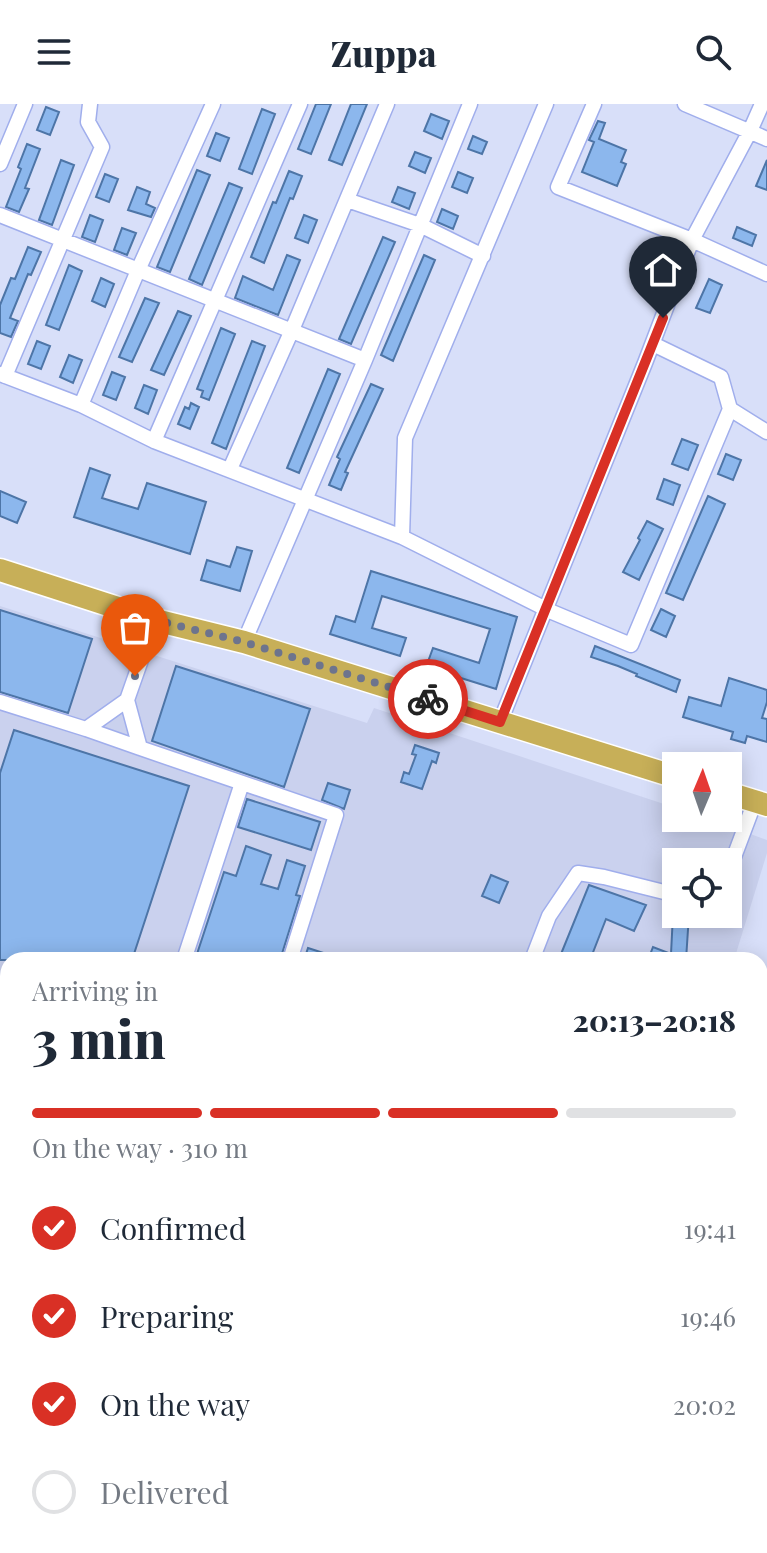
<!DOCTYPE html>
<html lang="en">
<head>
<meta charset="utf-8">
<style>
	:root { --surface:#fff; --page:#f6f6f7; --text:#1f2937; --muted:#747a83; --line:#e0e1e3; --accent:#d93025 }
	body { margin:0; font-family:"Playfair Display",serif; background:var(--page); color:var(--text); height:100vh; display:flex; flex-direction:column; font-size:30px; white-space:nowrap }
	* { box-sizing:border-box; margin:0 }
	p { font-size:26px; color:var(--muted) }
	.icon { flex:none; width:44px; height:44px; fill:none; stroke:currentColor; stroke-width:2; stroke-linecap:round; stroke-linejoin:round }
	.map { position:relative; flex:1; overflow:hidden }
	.panel { position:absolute; left:0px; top:848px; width:768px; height:602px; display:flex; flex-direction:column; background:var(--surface); border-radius:24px 24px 0 0; box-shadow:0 4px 20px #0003 }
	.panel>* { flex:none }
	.needle { width:52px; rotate:2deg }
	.fabs { position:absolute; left:662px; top:648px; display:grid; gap:16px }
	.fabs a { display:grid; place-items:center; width:80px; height:80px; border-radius:0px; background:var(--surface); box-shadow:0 4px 20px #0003; font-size:40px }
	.pin { position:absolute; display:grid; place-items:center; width:68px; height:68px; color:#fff; margin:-82px -34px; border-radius:50% 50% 50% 0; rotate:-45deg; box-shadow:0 0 8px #0007 }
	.pin .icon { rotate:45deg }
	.courier { position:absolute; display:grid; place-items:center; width:80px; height:80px; margin:-40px; border:6px solid #d93025; border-radius:50%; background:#fff; color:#222; box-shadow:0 2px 10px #0007 }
	.overview em { font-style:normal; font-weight:800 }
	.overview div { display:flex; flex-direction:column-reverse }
	.overview { display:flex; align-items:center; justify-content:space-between; height:136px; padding:0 32px }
	h1 { font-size:52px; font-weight:800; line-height:60px }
	.bar { display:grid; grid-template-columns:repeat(4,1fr); gap:12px 8px; align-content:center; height:96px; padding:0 32px }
	.bar i { height:10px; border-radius:6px; background:var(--line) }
	.bar .selected { background:var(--accent) }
	.bar p { grid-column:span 4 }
	ol { padding:0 32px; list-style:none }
	li { display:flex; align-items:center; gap:24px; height:88px }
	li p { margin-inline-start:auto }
	li .icon { padding:8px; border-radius:50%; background:var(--accent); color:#fff; stroke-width:4 }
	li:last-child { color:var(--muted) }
	li i { width:44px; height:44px; border:4px solid var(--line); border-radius:50% }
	header { display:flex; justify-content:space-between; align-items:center; height:104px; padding:0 32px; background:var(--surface); font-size:36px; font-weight:800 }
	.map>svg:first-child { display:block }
</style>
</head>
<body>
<header><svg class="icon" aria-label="menu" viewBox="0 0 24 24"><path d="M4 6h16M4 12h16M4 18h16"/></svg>Zuppa<svg class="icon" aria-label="search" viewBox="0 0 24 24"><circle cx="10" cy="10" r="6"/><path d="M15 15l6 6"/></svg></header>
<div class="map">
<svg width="767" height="1449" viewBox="0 0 767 1449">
	<rect width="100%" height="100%" fill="#d8dff9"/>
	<path fill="#cad1ee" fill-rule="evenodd" d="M0 502 367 619 374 604 676 704V714H707L767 736V749L734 856H8V1035L0 1036ZM676 758H728V810H676Z"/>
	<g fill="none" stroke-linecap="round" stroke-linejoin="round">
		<path stroke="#4a896a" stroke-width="3" d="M0 1153H8
			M760 1207 767 1210"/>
	</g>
	<path fill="#8cb7ed" stroke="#4d75a7" stroke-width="2" d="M316 0H331L311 50 298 45Z
		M351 0H367L342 61 329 56Z
		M46 3 59 8 50 31 37 26Z
		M262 5 275 10 252 70 239 65Z
		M431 10 449 17 442 35 424 27Z
		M598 17 605 19 599 35 626 46 621 58 626 60 617 82 582 68 594 38 589 36Z
		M216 29 229 34 220 57 207 52Z
		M473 32 487 38 482 50 468 45Z
		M27 40 40 45 25 84 29 85 19 108 6 103 21 65 18 63Z
		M415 48 431 54 425 69 409 62Z
		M61 56 74 61 52 121 39 116Z
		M767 56V86L756 82Z
		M197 66 210 71 170 168 157 163Z
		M289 67 302 72 293 95 290 94 264 159 251 153 273 98 276 99Z
		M458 68 473 74 467 89 452 83Z
		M105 70 118 75 109 98 96 93Z
		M229 79 242 84 202 181 189 175Z
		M137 83 150 88 146 100 155 104 151 113 128 106Z
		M398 83 415 89 409 105 392 98Z
		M442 105 458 112 453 125 437 118Z
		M90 111 103 116 95 138 82 133Z
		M304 111 317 116 308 139 295 134Z
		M737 123 756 131 752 142 733 134Z
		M122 124 136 129 127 151 114 146Z
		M383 133 395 138 351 240 339 235Z
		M28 143 41 148 31 171 28 170 10 214 18 217 11 233 0 229V201L11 174 15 175Z
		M287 151 300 156 278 211 235 194 243 172 273 186Z
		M424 151 435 156 393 257 381 251Z
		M69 161 82 167 59 226 46 221Z
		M101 174 114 180 105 203 92 197Z
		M709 175 722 181 710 209 696 204Z
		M145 194 159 199 132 258 119 253Z
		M178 207 191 212 164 271 151 266Z
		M221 224 235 230 209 296 201 293 203 287 197 285Z
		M37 237 50 242 41 265 28 260Z
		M252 237 265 242 226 345 212 339Z
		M69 251 82 256 73 279 60 273Z
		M328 265 340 270 299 369 287 364Z
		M112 268 125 273 116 296 103 291Z
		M371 280 383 285 345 368 348 369 341 386 329 381 340 355 337 353Z
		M144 281 157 286 148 310 135 304Z
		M191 299 199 303 190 325 178 320 185 303 189 305Z
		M682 335 698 341 688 366 672 360Z
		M726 350 741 356 733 376 718 370Z
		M90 364 110 371 102 394 138 405 147 379 206 398 190 450 74 413Z
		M664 375 680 381 673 401 657 395Z
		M0 387 26 398 17 419 0 412Z
		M708 392 725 400 683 496 666 489Z
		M647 417 663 425 639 476 623 468 640 436 638 434Z
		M237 443 252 447 240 487 201 476 207 456 230 463Z
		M371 467 517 513 496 585 426 563 433 544 479 559 490 525 382 492 372 524 406 534 400 552 330 530 336 512 355 518Z
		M661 505 675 512 666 533 651 526Z
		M0 506 92 535 68 609 0 588Z
		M595 542 680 576 676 588 636 572 637 570 618 562 591 553Z
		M176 562 310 605 284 683 152 637Z
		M729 574 767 586V598L762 614 767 615V638L747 632 745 639 731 635 733 628 683 613 689 593 721 602Z
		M14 626 189 682 132 856H0V669Z
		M415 641 439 649 436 659 432 657 422 685 401 678 404 668 409 670 416 651 412 650Z
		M328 679 350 686 344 705 322 696Z
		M247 695 320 718 311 746 238 723Z
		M246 742 271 751 261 780 278 785 287 756 305 762 296 791 300 792 280 856H195L224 768 236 772Z
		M491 771 508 778 499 799 482 792Z
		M589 781 646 801 634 827 606 815 590 856H577L561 850Z
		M673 810H689L686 856H648L653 843 671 850Z
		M308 844 339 854V856H304Z"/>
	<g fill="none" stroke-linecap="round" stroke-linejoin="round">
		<defs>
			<path id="minor" d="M594 0 558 83 692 136 767 170
				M685 0 767 35
				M0 60 25 0
				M347 96 420 121 483 152
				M0 111 365 256
				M653 240 721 273 730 305 767 328
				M0 270 81 301 154 337 402 433 552 508 631 541 730 305
				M5 272 102 43 88 18 90 0
				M81 301 139 164 213 0
				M154 337 300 0
				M230 365 292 226 387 0
				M402 433 405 334 546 0
				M155 516 127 596 140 644 336 711 290 856
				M244 538 365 256 470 0
				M0 598 86 625 127 596
				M500 618 645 259 692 136 750 27 762 0
				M86 625 140 644
				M728 769 755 697
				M184 856 242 679
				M532 856 549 812 578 769 604 773 676 791
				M0 934 8 937"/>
			<path id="highway" d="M0 466 155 516 244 538 676 673
				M728 689 767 701"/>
		</defs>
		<use href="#minor" stroke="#a0aeec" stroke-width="17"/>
		<use href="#highway" stroke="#fff" stroke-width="25"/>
		<use href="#minor" stroke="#fff" stroke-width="14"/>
		<use href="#highway" stroke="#c7af58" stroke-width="22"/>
	</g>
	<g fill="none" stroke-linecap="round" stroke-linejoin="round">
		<path stroke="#6d748d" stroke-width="8" stroke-dasharray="0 14.4" d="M135 572 155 516 244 538 428 595"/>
		<path stroke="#d93025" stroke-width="10" d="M428 595 500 618 663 214"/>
	</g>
</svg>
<div class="fabs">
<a><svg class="needle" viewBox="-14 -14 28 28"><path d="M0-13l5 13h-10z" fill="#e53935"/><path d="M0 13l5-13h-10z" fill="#747a83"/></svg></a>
<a><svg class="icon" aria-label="locate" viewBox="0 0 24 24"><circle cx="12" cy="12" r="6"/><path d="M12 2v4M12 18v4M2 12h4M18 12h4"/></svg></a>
</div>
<div class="pin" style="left:135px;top:572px;background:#ea580c"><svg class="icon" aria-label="bag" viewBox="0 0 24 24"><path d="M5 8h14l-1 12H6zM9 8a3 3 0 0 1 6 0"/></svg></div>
<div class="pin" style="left:663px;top:214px;background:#1f2937"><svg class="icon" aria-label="home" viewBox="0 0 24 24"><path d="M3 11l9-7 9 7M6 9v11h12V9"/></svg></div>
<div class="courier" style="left:428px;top:595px"><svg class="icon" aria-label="bike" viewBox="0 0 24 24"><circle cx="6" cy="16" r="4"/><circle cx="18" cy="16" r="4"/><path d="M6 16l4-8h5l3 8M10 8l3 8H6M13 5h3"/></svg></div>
<section class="panel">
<div class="overview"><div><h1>3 min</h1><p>Arriving in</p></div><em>20:13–20:18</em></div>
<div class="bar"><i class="selected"></i><i class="selected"></i><i class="selected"></i><i></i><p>On the way · 310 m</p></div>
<ol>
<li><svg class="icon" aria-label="check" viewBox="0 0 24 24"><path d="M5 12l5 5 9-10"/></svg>Confirmed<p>19:41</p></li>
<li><svg class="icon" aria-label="check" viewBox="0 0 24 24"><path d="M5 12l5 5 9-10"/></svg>Preparing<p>19:46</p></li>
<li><svg class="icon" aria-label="check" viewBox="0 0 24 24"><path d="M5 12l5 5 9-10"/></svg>On the way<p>20:02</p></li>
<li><i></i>Delivered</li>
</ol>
</section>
</div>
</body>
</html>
